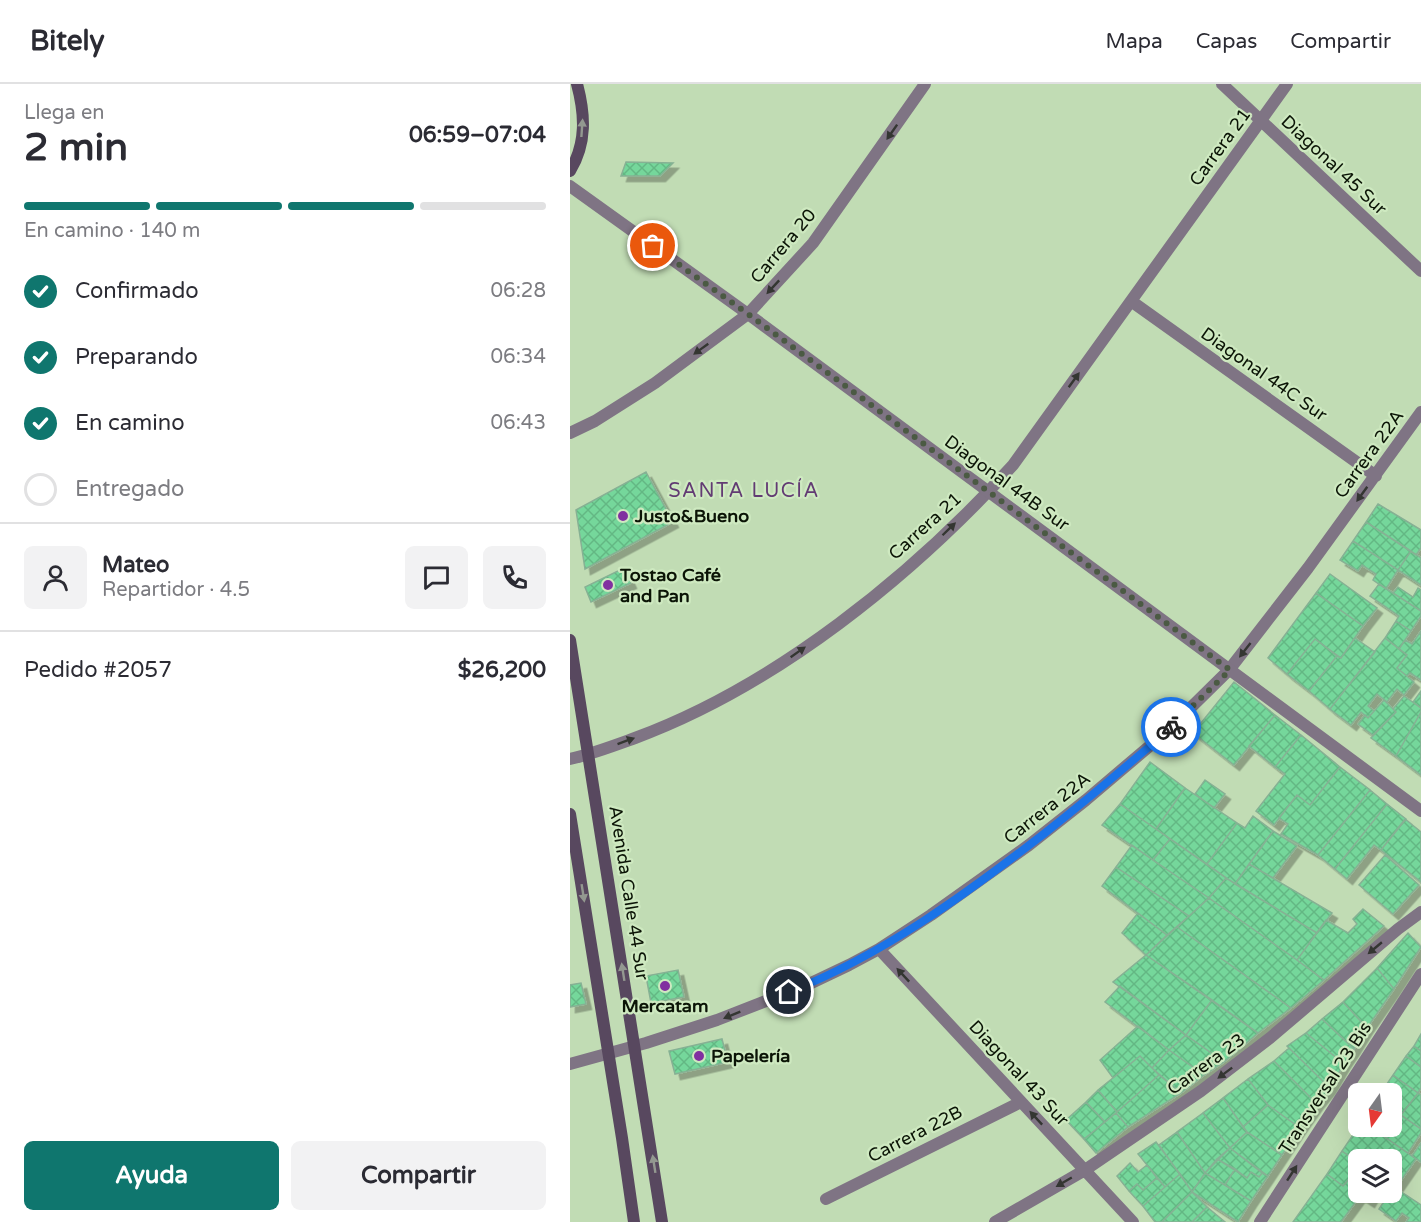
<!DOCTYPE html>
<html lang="es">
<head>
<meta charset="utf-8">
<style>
	:root { --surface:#fff; --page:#f2f2f3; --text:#2b2b33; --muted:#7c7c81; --line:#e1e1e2; --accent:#0f766e }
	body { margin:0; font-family:"Varela Round",sans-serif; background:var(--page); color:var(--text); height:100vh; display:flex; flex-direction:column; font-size:22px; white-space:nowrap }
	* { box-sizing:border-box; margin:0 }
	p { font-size:20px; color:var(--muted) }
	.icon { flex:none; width:33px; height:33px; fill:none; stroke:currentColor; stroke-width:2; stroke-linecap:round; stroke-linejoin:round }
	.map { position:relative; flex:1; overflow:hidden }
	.drawer { display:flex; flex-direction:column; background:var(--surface); width:570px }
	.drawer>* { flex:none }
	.needle { width:39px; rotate:194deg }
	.controls { position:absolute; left:778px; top:999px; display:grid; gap:12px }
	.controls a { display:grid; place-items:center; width:54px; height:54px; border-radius:9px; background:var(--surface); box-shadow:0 6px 24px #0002; font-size:30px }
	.pin { position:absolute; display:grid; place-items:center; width:51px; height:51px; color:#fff; margin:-26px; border:3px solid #fff; border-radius:50%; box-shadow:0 2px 6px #0007 }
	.courier { position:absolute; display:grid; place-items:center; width:60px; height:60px; margin:-30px; border:4px solid #1a73e8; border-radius:50%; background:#fff; color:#222; box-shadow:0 2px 8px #0007 }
	.overview em { font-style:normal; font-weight:800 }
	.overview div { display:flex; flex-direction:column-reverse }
	.overview { display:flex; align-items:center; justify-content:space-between; height:102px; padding:0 24px }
	h1 { font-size:39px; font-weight:800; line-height:45px }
	.bar { display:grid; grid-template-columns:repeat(4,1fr); gap:9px 6px; align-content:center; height:72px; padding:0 24px }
	.bar i { height:8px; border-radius:4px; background:var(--line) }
	.bar .on { background:var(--accent) }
	.bar p { grid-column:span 4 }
	.line { display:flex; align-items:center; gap:15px; padding:0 24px; border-top:2px solid var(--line) }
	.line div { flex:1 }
	.round { display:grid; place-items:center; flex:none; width:63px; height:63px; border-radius:9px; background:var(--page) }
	ol { padding:0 24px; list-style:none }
	li { display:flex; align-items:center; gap:18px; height:66px }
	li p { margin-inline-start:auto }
	li .icon { padding:6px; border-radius:50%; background:var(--accent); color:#fff; stroke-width:4 }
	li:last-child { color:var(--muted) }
	li i { width:33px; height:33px; border:3px solid var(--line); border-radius:50% }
	.action { display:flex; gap:12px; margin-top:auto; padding:12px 24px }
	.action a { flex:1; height:69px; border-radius:9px; background:var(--accent); color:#fff; font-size:24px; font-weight:800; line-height:69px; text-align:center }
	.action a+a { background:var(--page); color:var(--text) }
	header { display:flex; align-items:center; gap:36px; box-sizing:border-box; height:84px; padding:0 30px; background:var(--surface); border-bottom:2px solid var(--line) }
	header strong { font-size:28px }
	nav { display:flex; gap:33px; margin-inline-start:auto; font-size:21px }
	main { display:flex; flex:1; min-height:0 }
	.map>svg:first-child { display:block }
</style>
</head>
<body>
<header>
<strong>Bitely</strong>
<nav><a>Mapa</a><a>Capas</a><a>Compartir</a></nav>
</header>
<main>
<section class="drawer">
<div class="overview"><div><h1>2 min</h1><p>Llega en</p></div><em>06:59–07:04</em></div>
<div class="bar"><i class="on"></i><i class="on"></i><i class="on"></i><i></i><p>En camino · 140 m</p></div>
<ol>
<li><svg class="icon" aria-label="check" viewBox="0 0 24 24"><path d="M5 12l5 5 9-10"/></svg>Confirmado<p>06:28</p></li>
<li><svg class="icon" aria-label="check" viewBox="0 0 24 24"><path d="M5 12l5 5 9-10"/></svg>Preparando<p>06:34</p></li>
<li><svg class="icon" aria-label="check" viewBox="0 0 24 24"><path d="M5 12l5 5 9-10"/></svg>En camino<p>06:43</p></li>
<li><i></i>Entregado</li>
</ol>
<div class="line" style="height:108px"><a class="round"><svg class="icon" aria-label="person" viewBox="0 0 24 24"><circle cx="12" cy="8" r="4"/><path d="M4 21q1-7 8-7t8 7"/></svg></a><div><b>Mateo</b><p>Repartidor · 4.5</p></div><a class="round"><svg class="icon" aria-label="chat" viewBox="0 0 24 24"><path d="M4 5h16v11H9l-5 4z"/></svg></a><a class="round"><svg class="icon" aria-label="phone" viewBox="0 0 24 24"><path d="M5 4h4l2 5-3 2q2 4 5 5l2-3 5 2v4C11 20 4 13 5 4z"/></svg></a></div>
<div class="line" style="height:78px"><div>Pedido #2057</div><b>$26,200</b></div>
<div class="action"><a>Ayuda</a><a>Compartir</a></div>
</section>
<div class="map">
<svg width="851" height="1138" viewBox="0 0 851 1138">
	<defs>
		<pattern id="building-cross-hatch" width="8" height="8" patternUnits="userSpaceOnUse" patternTransform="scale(1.5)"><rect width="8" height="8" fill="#75d79b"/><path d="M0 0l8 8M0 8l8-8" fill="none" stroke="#64b884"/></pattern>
		<filter id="shadow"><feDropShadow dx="5.5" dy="5.5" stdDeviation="0" flood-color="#0004"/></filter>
	</defs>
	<rect width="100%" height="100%" fill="#c1dcb4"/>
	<path fill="url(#building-cross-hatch)" stroke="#86b194" stroke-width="1.5" filter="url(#shadow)" d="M56 78 103 79 90 92H51Z
		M76 388 103 438 15 485 6 426Z
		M808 420 851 446V464L846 471 796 438Z
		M796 438 841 467 828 486 783 457Z
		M783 457 828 486 816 505 803 496 806 490 792 481 788 487 770 476Z
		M841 467 851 474V501L828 486Z
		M54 484 61 499 21 518 15 503Z
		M760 490 807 524 793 542 746 509Z
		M809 500 851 527V532L841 547 826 537 829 532 800 512Z
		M828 503 843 513 848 504 851 506V527L823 509Z
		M746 509 793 542 771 574 745 555 717 590 698 574Z
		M826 537 841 547 829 565 815 554Z
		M851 547V596L840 589 837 592 827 584 837 571 829 565 835 556 842 560Z
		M785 554 805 568 760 625 739 607 767 572 771 574Z
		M815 554 837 571 827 584 844 598 834 611 827 605 817 618 807 610 798 622 804 627 798 634 791 628 781 641 760 625Z
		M745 555 767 572 739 607 717 590Z
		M664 598 705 631 664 681 623 649Z
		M851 607V624L843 618Z
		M834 612 851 624V628L826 672 801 654 826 628 823 625Z
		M814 616 826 628 803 651 788 640 795 631 798 634Z
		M851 628V691L826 672Z
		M705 631 731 651 705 683 679 662Z
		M731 651 770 683 740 721 727 711 704 741 686 727 715 690 705 683Z
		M580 678 615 704 586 745 550 720Z
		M770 683 800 706 748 771 711 750 718 740 709 734 727 711 740 721Z
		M635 696 655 710 644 724 625 710Z
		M615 704 667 739 637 780 586 745Z
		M800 706 817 720 765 785 748 771Z
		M550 720 600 755 583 776 532 741Z
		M817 720 836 735 811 766 804 761 777 795 765 785Z
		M683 732 703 747 665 800 637 780 667 739 675 744Z
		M835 735 851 748V798L811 766Z
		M703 747 727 762 703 794 679 780Z
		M600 755 656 794 639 814 583 776Z
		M562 761 583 776 639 814 619 832 546 783Z
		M815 771 849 801 823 830 789 801Z
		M679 780 762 829 747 849 665 800Z
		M546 783 619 832 597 851 532 802Z
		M656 794 747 849 727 876 639 814Z
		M639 814 727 876 754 896 721 924 607 843Z
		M793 825 814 842 754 896 727 876 756 836 778 849 787 840 783 835Z
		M568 829 597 851 576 871 552 849Z
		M607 843 721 924 688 949 576 871Z
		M838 849 851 863 824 905 807 884Z
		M576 871 642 916 616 951 543 898Z
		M807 884 824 905 797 944 773 918Z
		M108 886 114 913 81 919 76 892Z
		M11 899 16 920 0 923V901Z
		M550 902 616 951 599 966 535 918Z
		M642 916 688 949 654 978 616 951Z
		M773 918 797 944 784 965 752 935Z
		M752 935 784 965 774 980 736 949Z
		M568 942 599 966 582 984 570 972 543 994 530 976Z
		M736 949 774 980 760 1004 717 962Z
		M851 950V967L844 962Z
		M616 951 654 978 634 991 599 966Z
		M152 955 158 978 105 990 99 967Z
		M844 962 851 967V983L836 972Z
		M719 964 760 1004 747 1020 704 977Z
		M599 966 634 991 611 1009 582 984Z
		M570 972 589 991 547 1028 528 1006Z
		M836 972 851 983V1004L848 1009 823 991Z
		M704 977 747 1020 730 1044 698 1021 678 995Z
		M589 991 611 1009 558 1043 546 1029Z
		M823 991 848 1009 831 1031 822 1025V1010H810Z
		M678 995 698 1021 673 1043 653 1014Z
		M528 1006 547 1028 535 1038 516 1018Z
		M848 1009 851 1011V1045L831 1031Z
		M653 1014 677 1048 660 1064 633 1029Z
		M516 1018 535 1038 514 1055 496 1036Z
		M698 1021 730 1044 712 1071 677 1048 673 1043Z
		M822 1025 851 1045V1049L838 1069 799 1042H822Z
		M546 1029 558 1043 526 1069 514 1055Z
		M633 1029 660 1064 635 1089 607 1048Z
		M789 1042H799L846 1075 826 1104 822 1101V1076H789V1079L772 1067Z
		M607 1048 635 1089 622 1108 589 1061Z
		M677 1048 712 1071 698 1092 660 1064Z
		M586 1058 610 1090 595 1103 568 1070Z
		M851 1059V1078L842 1072Z
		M660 1064 692 1089 689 1093 681 1088 677 1094 647 1075Z
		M772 1067 789 1079V1108H805L799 1118 782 1107 787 1100 779 1095 773 1102 757 1090Z
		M647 1075 665 1085 655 1101 635 1089Z
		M560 1079 568 1088 577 1081 587 1094 573 1106 567 1100 559 1107 547 1092Z
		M665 1085 677 1094 681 1088 689 1093 692 1089 698 1092 681 1117 655 1101Z
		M635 1089 681 1117 668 1138 622 1108Z
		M610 1090 622 1108 592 1138H585L573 1122Z
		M757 1090 773 1102 779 1095 787 1100 782 1107 790 1112 771 1138H723Z
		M587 1094 595 1103 573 1122 559 1107 567 1100 573 1106Z
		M824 1103 851 1121V1138H836L839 1134 832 1129 826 1137 809 1125 820 1108H822Z
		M622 1108 637 1123 622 1138H592Z
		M637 1123 655 1138H622Z"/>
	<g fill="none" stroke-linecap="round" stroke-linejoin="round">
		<path stroke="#7f7484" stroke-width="12" d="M652 0 851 187
			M561 217 806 392
			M0 349 25 337 85 299 178 230 243 159 355 0
			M0 675C22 670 43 662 65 654 206 602 342 492 443 381L717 0
			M309 865 563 1138
			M0 980 76 959 147 936 237 901 279 881 309 865 361 831 459 761 516 716 595 649 659 586 738 484 851 328
			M256 1115 451 1018
			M425 1138 515 1086 631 1007 700 954 828 845 851 828"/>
		<path stroke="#7f7484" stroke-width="12" d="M0 102 178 230 851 727
			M690 1138 851 890"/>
		<path stroke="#58485f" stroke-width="12" d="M0 87C17 59 15 30 7 0
			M0 556 92 1138
			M0 730 52 1054 64 1138"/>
	</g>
	<defs><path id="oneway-solid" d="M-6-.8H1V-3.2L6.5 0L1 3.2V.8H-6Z" transform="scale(1.5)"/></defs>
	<g fill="#939890">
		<use href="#oneway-solid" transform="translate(12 44) rotate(-86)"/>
		<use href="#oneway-solid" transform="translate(13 809) rotate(81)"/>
		<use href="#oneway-solid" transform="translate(53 888) rotate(-99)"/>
		<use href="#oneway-solid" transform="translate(84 1080) rotate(-99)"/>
	</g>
	<g fill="#343632">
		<use href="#oneway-solid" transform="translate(322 48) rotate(125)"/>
		<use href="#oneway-solid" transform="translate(203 203) rotate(133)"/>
		<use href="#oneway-solid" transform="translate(131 265) rotate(144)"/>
		<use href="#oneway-solid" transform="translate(504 296) rotate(-54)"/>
		<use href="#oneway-solid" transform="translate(792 410) rotate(126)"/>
		<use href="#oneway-solid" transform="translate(379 445) rotate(-44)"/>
		<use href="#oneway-solid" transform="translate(675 566) rotate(128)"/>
		<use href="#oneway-solid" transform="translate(228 568) rotate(-35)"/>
		<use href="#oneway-solid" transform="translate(56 657) rotate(-20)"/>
		<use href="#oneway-solid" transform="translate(805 864) rotate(140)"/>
		<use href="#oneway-solid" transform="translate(333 891) rotate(-133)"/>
		<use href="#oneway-solid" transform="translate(162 931) rotate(158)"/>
		<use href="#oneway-solid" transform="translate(655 989) rotate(143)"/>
		<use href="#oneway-solid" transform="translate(466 1034) rotate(-133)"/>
		<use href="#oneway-solid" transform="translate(722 1089) rotate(-57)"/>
		<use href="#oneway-solid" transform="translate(494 1098) rotate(150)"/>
	</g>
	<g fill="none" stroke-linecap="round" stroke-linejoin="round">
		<path stroke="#4b5a43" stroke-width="6" stroke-dasharray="0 10.8" d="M83 162 178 230 660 586 601 643"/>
		<path stroke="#1a73e8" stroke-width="8" d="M219 908C313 871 396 810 475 749 504 726 532 703 560 679 574 667 588 656 601 643"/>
	</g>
	<g fill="#8130a0" stroke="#cee9c0" stroke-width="2">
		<circle cx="53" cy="432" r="6"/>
		<circle cx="38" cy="501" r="6"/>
		<circle cx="95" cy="902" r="6"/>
		<circle cx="129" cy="972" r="6"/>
	</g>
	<g text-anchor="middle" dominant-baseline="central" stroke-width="4.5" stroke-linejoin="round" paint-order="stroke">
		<g font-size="18" fill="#0b1406" stroke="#cee9c0">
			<text transform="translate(650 63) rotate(-54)">Carrera 21</text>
			<text transform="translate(764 81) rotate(43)">Diagonal 45 Sur</text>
			<text transform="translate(213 162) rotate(-50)">Carrera 20</text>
			<text transform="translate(694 290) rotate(35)">Diagonal 44C Sur</text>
			<text transform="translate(799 370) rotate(-54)">Carrera 22A</text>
			<text transform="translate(437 399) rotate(36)">Diagonal 44B Sur</text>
			<text transform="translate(355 442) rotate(-42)">Carrera 21</text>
			<text transform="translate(477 724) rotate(-38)">Carrera 22A</text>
			<text transform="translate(59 809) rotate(81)">Avenida Calle 44 Sur</text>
			<text transform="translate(636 980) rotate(-36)">Carrera 23</text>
			<text transform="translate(449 989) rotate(47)">Diagonal 43 Sur</text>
			<text transform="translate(755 1004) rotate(-57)">Transversal 23 Bis</text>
			<text transform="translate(345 1050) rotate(-27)">Carrera 22B</text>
		</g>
		<g font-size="18" font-weight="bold" fill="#0b1406" stroke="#cee9c0" text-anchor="start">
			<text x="65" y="432">Justo&amp;Bueno</text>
			<text x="50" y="491">Tostao Café<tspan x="50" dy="21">and Pan</tspan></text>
			<text x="95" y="922" text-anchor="middle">Mercatam</text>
			<text x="141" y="972">Papelería</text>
		</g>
		<g font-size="20" letter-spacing="1.5" fill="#623b73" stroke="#cee9c0">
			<text x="174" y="407">SANTA LUCÍA</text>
		</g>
	</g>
</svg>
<div class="controls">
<a><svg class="needle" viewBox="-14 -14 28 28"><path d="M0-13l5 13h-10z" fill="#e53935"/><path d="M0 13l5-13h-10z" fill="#7c7c81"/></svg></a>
<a><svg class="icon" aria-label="layers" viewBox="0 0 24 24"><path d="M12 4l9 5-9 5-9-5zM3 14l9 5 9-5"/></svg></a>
</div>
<div class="pin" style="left:83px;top:162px;background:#ea580c"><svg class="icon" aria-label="bag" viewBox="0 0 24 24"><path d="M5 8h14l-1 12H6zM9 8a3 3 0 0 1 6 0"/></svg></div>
<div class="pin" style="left:219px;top:908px;background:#1f2937"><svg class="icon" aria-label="home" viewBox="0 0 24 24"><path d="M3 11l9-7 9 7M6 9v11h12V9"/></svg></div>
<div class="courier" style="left:601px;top:643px"><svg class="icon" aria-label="bike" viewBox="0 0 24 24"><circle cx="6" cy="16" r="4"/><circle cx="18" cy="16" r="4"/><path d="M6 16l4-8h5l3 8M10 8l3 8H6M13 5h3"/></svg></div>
</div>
</main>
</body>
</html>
